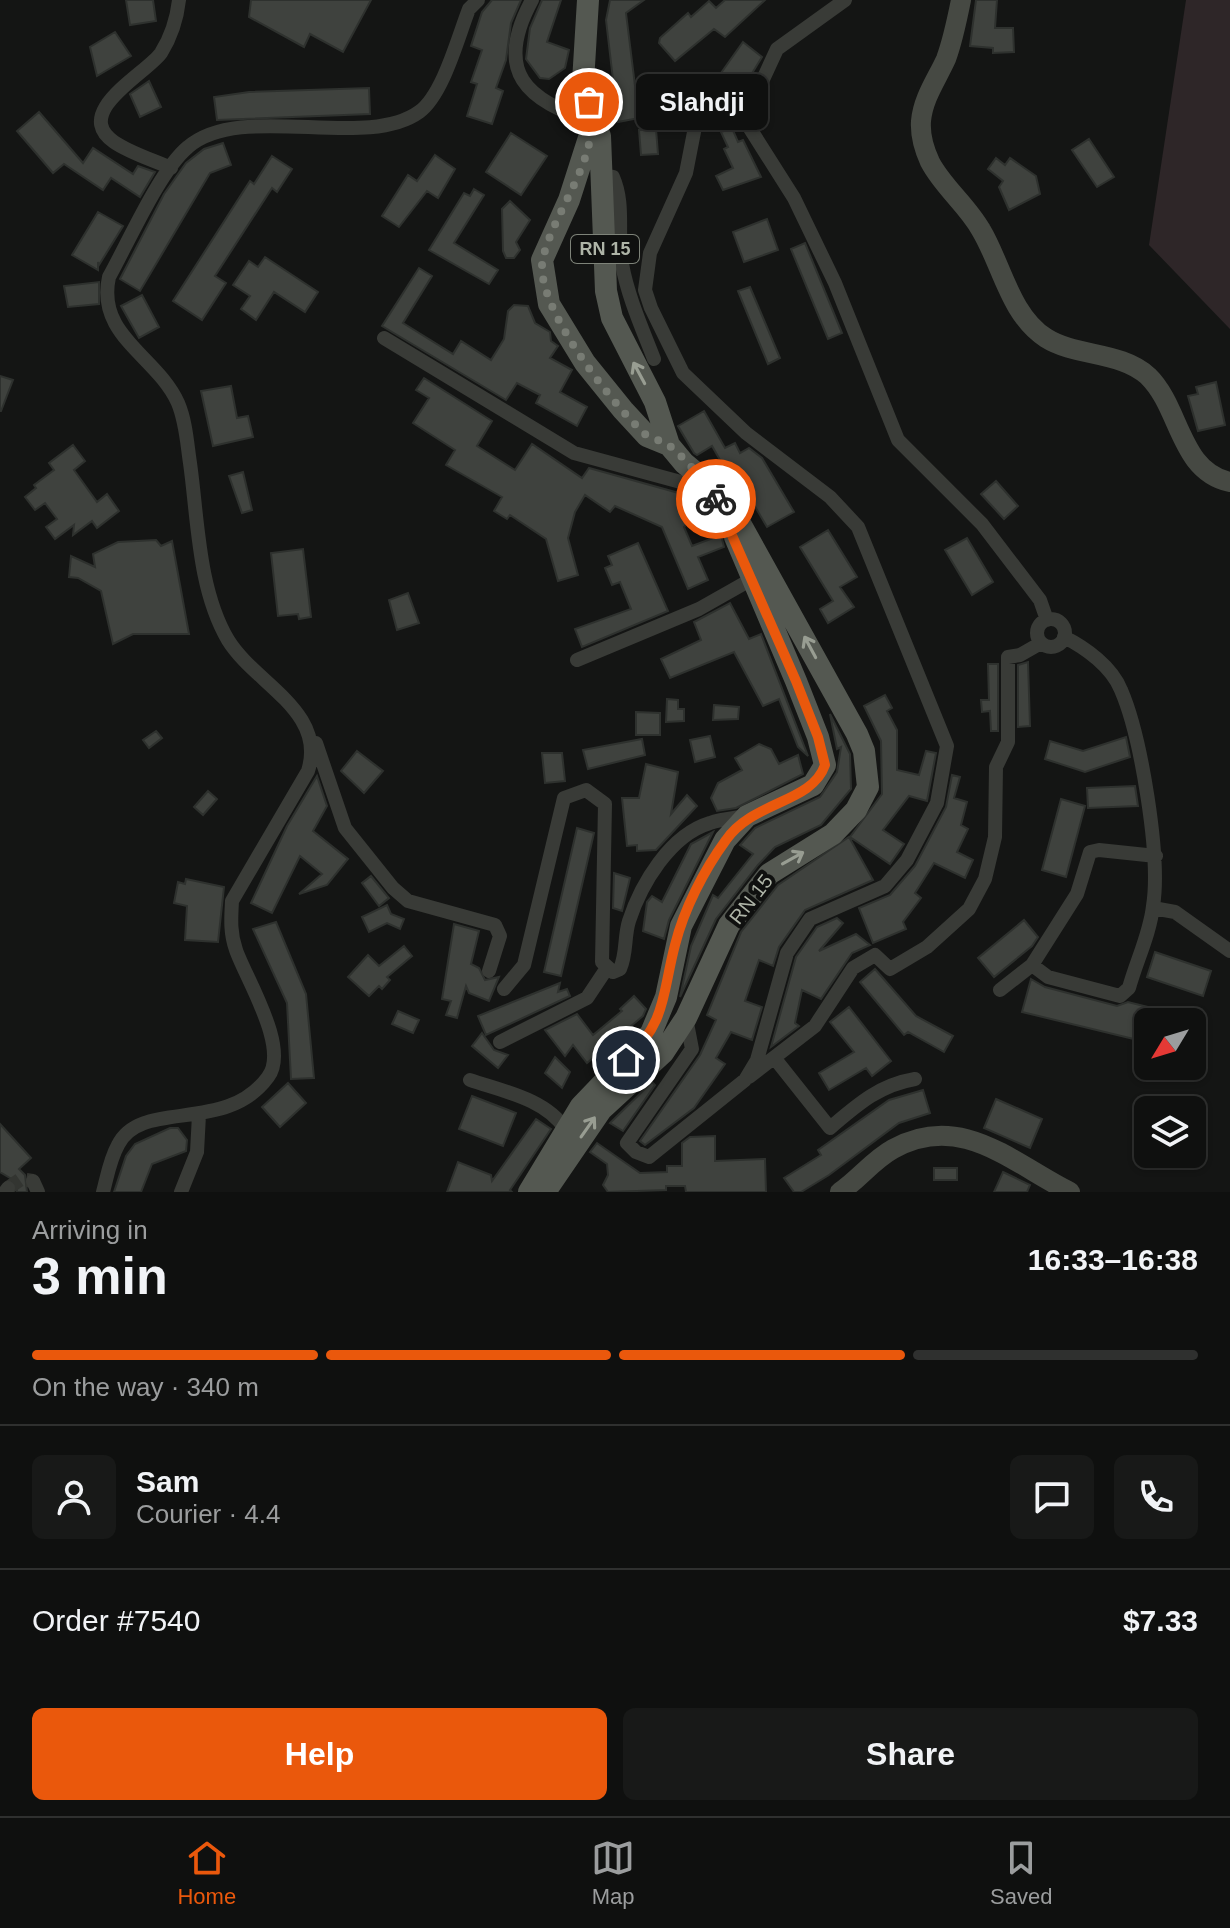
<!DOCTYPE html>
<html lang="en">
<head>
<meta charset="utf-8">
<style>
	:root { --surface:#0f100f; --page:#181918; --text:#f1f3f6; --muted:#9b9d9e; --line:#2f302f; --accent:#ea580c }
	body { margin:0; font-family:Helvetica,sans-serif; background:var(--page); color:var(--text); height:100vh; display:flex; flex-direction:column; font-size:30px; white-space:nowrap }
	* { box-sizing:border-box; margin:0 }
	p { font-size:26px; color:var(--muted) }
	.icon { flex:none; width:44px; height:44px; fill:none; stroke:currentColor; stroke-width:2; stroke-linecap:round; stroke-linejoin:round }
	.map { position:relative; height:1192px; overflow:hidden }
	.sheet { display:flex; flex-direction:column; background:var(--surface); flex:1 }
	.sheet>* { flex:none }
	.needle { width:52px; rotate:232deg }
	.tools { position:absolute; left:1134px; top:1008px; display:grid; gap:16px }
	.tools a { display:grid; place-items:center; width:72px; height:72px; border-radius:12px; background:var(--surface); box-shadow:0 2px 6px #0004,0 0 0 2px var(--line); font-size:40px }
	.pin { position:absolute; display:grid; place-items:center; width:68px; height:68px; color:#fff; margin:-34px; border:4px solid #fff; border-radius:50%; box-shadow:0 2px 8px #0007 }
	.courier { position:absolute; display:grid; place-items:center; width:80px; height:80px; margin:-40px; border:6px solid #ea580c; border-radius:50%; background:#fff; color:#222; box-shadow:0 2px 10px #0007 }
	.bubble { position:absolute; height:56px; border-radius:12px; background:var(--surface); box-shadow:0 2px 6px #0004,0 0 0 2px var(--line); font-size:26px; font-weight:800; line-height:56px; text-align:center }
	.head em { font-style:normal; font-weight:800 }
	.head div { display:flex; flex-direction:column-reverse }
	.head { display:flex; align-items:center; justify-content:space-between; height:136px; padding:0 32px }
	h1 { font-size:52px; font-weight:800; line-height:60px }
	.bar { display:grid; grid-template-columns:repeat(4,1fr); gap:12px 8px; align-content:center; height:96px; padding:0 32px }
	.bar i { height:10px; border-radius:6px; background:var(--line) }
	.bar .current { background:var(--accent) }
	.bar p { grid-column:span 4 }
	.line { display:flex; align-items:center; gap:20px; padding:0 32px; border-top:2px solid var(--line) }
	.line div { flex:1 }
	.round { display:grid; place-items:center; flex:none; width:84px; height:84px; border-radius:12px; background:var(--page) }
	.primary-button { display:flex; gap:16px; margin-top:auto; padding:16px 32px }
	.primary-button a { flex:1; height:92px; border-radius:12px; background:var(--accent); color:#fff; font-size:32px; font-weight:800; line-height:92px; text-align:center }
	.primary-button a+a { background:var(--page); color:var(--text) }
	.menu { display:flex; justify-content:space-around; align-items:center; height:112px; border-top:2px solid var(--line); background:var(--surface); font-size:22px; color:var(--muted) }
	.menu a { display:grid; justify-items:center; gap:4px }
	.menu .current { color:var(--accent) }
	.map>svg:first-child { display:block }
</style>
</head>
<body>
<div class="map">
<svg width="1230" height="1192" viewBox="0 0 1230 1192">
	<rect width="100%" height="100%" fill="#141514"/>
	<path fill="#2e2628" d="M1186 0H1230V329L1149 245Z"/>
	<path fill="#3f423e" stroke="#2e312e" stroke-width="2" d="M126 0H153L156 21 130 25Z
		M251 0H371L343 52 310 34 304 47 249 17Z
		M492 0H521L511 23 506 60 496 88 503 91 492 124 467 116 477 84 471 82 482 50 471 46 482 12Z
		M542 0H561L547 42 569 50 565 68 549 79 540 78 526 59 530 28Z
		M610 0H644L626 13 639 118 618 122 606 20Z
		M725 0H765L725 37 714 29 675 61 659 43 660 38 688 13 691 17 709 1 716 8Z
		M976 0H997L995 28H1013L1014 52 993 53V48L970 46Z
		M115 32 131 56 97 76 90 47Z
		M743 42 762 57 740 93 721 78V73Z
		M149 81 161 107 140 117 130 94Z
		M369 88 370 114 217 120 214 97 249 92Z
		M39 112 83 163 93 148 133 174 138 166 155 172 140 197 111 178 103 190 64 164 53 173 17 131Z
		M732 128 738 142 743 140 761 177 723 190 716 176 733 168 724 149 728 147 721 132Z
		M656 129 658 154 641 155 639 130Z
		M511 133 547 156 521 195 486 172Z
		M1089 139 1114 177 1097 187 1072 150Z
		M223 143 231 165 210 173 140 291 120 279 164 194 186 163 204 149Z
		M435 155 455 169 438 198 427 191 399 227 382 216 408 175 417 181Z
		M272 156 292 169 277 192 272 188 215 276 226 283 202 320 173 301 250 181 254 184Z
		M996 158 1005 165 1010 158 1036 176 1040 194 1009 210 999 187 1003 181 988 169Z
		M474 189 484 195 454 243 498 270 489 284 429 250 464 193 470 196Z
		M510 201 530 220 516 242 520 250 514 258H506L503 251 502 209Z
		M98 212 123 226 99 265 98 262V270L72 255Z
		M767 219 778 250 744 262 733 232Z
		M805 243 842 333 828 339 791 249Z
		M265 257 318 292 305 312 274 292 256 320 241 309 250 296 233 285 249 261 258 267Z
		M419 268 432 276 403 323 453 354 461 341 491 360 504 339 508 311 514 305 528 306 535 323 550 332 551 341 558 346 550 358 572 370 560 392 587 407 577 426 536 403 540 395 517 383 506 400 382 326Z
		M99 282V304L68 307 64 286Z
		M750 287 780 358 768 364 738 291Z
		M142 295 159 327 139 338 121 306Z
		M0 376 13 380 1 411H0Z
		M424 378 492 421 477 446 515 470 532 444 582 478 589 468 693 497 704 508 684 527 692 546 721 535 724 547 698 557 708 580 688 589 662 527 615 506 610 512 585 495 575 512 568 538 578 575 558 581 546 539 510 515 507 519 494 511 502 497 446 465 455 450 413 423 429 398 416 390Z
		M1216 382 1225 425 1198 431 1188 396 1198 394 1196 387Z
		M231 386 237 418 248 416 253 437 213 446 201 391Z
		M704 411 725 448 735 443 740 453 749 448 762 458 794 512 767 527 730 464 724 467 712 446 697 455 694 453 678 426Z
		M73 445 85 461 74 470 97 502 107 494 119 511 97 528 92 521 73 535 74 525 55 539 46 527 57 519 45 503 35 510 25 497 36 488 34 485 54 470 49 463Z
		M243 472 252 510 242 513 229 476Z
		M996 481 1018 506 1004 519 981 494Z
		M828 530 857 577 840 587 854 607 828 623 820 609 833 601 800 547Z
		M967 538 993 582 972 595 945 550Z
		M156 540 161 546 172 541 189 634H133L113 644 101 591 78 578 69 577 71 556 95 567 93 554 118 542Z
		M638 543 668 611 582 647 575 629 631 609 620 582 612 585 605 568 612 565 608 556Z
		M303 549 311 617 299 619 298 614 278 616 271 553Z
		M408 593 419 623 397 630 389 600Z
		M730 603 749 639 761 634 808 756 798 747 779 699 763 706 734 652 670 678 661 659 701 640 694 622Z
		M1028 662 1030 726 1018 727V665Z
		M988 664H998V731H991L990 711 982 712 981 700H989Z
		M885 695 892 708 887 711 897 730V770L919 775 926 751 936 753 927 801 909 796 883 830 904 844 890 864 850 837 882 794 881 741 864 706Z
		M667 699 678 700V709H684V721L666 722Z
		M714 705 739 707 738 719 713 720Z
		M636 712 660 713V735H636Z
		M830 714 850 754 851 789 821 825 775 847 758 865 716 919 680 997 691 946 713 895 718 898 753 854 740 845 755 828 820 797 837 772 841 747 837 749Z
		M156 731 162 738 149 748 143 740Z
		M710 736 715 757 695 762 690 740Z
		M1126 737 1130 757 1085 772 1045 759 1050 741 1083 751Z
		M642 739 645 755 588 769 583 750Z
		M759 744 771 749 779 764 798 755 803 774 736 808 717 811 711 798 718 783 742 770 735 758Z
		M357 751 383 771 364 793 341 771Z
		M542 753H562L565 781 545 783Z
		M646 764 678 772 671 814 687 795 697 806 656 850 637 851V845L627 846 622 798H639Z
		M952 775 960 777 954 798 967 802 961 825 968 829 957 852 973 860 965 878 934 863 915 893 921 898 903 922 906 929 873 943 859 908 890 895 915 866 946 807Z
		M317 776 327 806 313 831 348 859 327 885 299 894 322 874 300 856 272 913 251 903 287 826Z
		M1135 786 1138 806 1088 808 1087 788Z
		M208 791 217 799 203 815 194 807Z
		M1061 799 1085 806 1066 877 1042 870Z
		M577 828 594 833 561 976 544 972Z
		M713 832 669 920 664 939 643 931 647 902 652 896 662 902 691 844Z
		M849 837 873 880 805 910 779 947 773 966 759 960 745 1001 762 1007 752 1040 731 1032 716 1058 725 1064 694 1108 645 1145 640 1141 700 1055 716 1020 707 1015 741 932 778 885Z
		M614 873 630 878 622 911 613 908Z
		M371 876 389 898 379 906 362 883Z
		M186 879 224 887 218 942 185 940 187 906 174 903 178 882 185 884Z
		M387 905 391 914 404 919 400 929 387 923 369 932 362 917Z
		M837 918 843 923 819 951 856 934 870 945 852 953 821 999 802 990 795 1023 799 1026 771 1047 796 957 817 927Z
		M1024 920 1038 937 1032 946 994 977 978 958Z
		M276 922 306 994 314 1078 291 1079 287 1003 253 929Z
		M454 924 479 931 471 964 479 968 485 980 499 977 489 1001 469 993 466 986 457 1018 446 1015 451 1001 442 999Z
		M404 946 412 956 387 977 390 980 382 989 379 986 369 996 348 977 368 955 379 966Z
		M1155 952 1211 971 1203 996 1147 977Z
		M875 969 916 1016 953 1036 944 1052 908 1032 904 1035 860 982Z
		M1031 979 1045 987 1117 1006 1128 1002 1160 1010 1189 1022H1147L1142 1041 1022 1012Z
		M560 983 558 992 567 989 570 996 486 1035 478 1016Z
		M634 996 646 1009 643 1016 587 1063 573 1045 565 1056 545 1030 577 1014 593 1035 622 1011 620 1009Z
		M849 1007 891 1061 872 1076 866 1068 829 1090 819 1073 854 1052 830 1022Z
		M398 1011 419 1020 413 1033 392 1024Z
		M482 1033 494 1050 508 1055 498 1068 472 1046Z
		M555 1057 570 1072 562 1088 545 1073Z
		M652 1082 655 1085 623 1131 610 1123Z
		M288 1083 306 1103 280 1127 262 1107Z
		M923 1090 930 1113 899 1123 829 1175 801 1192H794L784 1178 821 1155 818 1150 889 1100Z
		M472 1096 516 1113 503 1146 459 1129Z
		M996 1099 1042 1119 1030 1148 984 1128Z
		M536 1119 551 1129 510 1190 512 1192H447L458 1162 491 1175 492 1181Z
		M0 1124 31 1158 19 1169 25 1175 27 1192H17L15 1181 0 1172Z
		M170 1128H178L187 1140 186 1151 152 1164 141 1192H114L126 1156 135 1144Z
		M715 1136V1161L765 1159 766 1192H686L685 1186H666V1190L608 1192 603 1185 608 1175 607 1164 590 1152 597 1143 640 1173 667 1172V1166H682V1143L690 1137Z
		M934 1168H957V1180H934Z
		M1003 1172 1030 1185 1027 1192H994Z"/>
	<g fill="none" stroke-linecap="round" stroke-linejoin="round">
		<path stroke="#333531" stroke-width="14" stroke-dasharray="14 7" stroke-linecap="butt" d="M8 1188 21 1179 33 1181"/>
		<path stroke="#393b37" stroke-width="14" d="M532 0C493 72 526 101 594 122
			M737 108 794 198 835 283 898 440 982 524 1040 600 1047 620
			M171 168C153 160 130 153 114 142 71 112 146 74 161 53 171 37 177 18 179 0
			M600 175 613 177C625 204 617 234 622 264 628 297 642 328 654 359
			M384 338 574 453 688 484 710 493
			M1037 633a14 14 0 1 1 28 0a14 14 0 1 1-28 0Z
			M577 660 699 609 752 579
			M316 743 345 828 393 888 408 901 495 925 500 936 489 971
			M1153 908 1175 912 1230 951
			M1032 965 1048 977 1120 996 1129 988C1136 962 1150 934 1153 906 1161 857 1141 736 1121 690 1112 667 1086 648 1064 637
			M504 989 524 965 564 798 586 790 605 804 602 962 613 972 620 969C627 953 624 937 629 921 641 884 670 835 710 823 721 819 735 818 747 816
			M1000 990 1032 965 1077 894 1090 852 1099 850 1156 856
			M686 1018 692 1049 627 1143 636 1152 649 1157 745 1080 757 1060 787 953 810 919 885 886 907 860 937 803 947 746 858 527 830 497 746 433 683 373 651 308 645 290 650 253 686 173 695 127 754 99 777 49 845 0
			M500 1042 587 998 607 968
			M776 1060 830 1128C857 1105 879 1085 915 1079
			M749 1077 815 1026 853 968 875 955 890 969 927 947 969 909 985 879 995 837 996 767 1008 742V657L1020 655 1041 643
			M470 1080C502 1091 546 1099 565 1129
			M33 1181 38 1192
			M5 1192 8 1188
			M103 1192C107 1177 110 1159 118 1145 141 1098 226 1135 268 1077 290 1048 246 979 236 950 230 933 231 919 232 901L308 771C327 711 255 684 228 640 198 589 198 520 190 463 187 443 186 422 178 403 157 356 96 336 109 277 128 243 160 170 188 147 241 101 365 151 419 112 443 95 458 37 469 9L478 0
			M181 1192 197 1152 199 1115"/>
		<path stroke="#464943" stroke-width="20" d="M961 0C957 20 953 40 946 59 937 79 923 98 921 121 920 135 924 149 930 162 943 187 967 205 981 230 1002 265 1010 315 1046 338 1076 357 1121 351 1148 376 1181 408 1179 471 1230 482
			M840 1192C859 1179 873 1160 893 1149 961 1111 1012 1163 1070 1192"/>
		<path stroke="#545851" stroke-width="22" d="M588 0 583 82 594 122
			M529 1192 581 1106 651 1033 666 997 681 926 725 840 747 816 813 785 825 765 818 737 796 681 735 537
			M545 1192 601 1110 663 1053 686 1018 729 925 769 874 833 834 856 810 868 787 864 751 857 734 726 498 684 463 669 445 655 402 612 318 606 291 600 136 594 122 569 200 542 260 549 304 585 363 623 410 647 436 669 445"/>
	</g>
	<defs><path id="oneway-shaft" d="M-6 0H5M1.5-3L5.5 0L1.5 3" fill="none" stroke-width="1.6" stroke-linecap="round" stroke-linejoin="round" transform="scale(2)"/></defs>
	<g stroke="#989d92">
		<use href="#oneway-shaft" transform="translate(639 373) rotate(-118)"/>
		<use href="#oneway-shaft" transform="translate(810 647) rotate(-118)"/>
		<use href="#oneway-shaft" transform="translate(793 858) rotate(-29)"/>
		<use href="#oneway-shaft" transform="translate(588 1127) rotate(-55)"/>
	</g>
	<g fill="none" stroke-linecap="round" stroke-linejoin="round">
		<path stroke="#787c74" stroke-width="8" stroke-dasharray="0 14.4" d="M589 102C603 156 555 207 543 258 532 303 612 404 645 434 652 439 660 440 667 444 679 451 709 486 716 499"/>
		<path stroke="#ea580c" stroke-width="10" d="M626 1060C667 1022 662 994 675 945 684 909 704 870 726 840 753 801 812 803 825 765L818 737 796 681 716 499"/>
	</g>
	<g text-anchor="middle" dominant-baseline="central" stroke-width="8" stroke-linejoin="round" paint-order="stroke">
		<rect fill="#0f100f" stroke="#7e8379" stroke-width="2" x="571" y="235" width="68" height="28" rx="6"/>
		<g font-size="18" font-weight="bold" fill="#aeb4a7">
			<text x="605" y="249">RN 15</text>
		</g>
		<g font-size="20" fill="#aeb4a7" stroke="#0f100f">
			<text transform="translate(751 899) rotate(-52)">RN 15</text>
		</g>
	</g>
</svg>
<div class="tools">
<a><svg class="needle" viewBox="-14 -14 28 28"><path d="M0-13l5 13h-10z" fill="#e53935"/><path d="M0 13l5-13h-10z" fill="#9b9d9e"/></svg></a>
<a><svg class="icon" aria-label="layers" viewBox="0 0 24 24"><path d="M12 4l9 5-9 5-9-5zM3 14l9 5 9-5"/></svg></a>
</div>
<div class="pin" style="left:589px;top:102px;background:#ea580c"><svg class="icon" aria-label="bag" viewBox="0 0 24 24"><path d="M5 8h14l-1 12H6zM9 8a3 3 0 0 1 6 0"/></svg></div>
<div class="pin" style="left:626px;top:1060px;background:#1f2937"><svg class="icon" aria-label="home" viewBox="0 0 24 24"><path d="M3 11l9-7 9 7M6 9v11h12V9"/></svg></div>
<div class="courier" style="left:716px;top:499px"><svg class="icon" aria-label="bike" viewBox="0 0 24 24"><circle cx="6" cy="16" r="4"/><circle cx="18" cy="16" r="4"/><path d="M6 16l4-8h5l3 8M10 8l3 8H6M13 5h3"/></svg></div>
<div class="bubble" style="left:636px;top:74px;width:132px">Slahdji</div>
</div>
<section class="sheet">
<div class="head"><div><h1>3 min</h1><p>Arriving in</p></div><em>16:33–16:38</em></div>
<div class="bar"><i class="current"></i><i class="current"></i><i class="current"></i><i></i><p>On the way · 340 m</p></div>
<div class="line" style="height:144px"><a class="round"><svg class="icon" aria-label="person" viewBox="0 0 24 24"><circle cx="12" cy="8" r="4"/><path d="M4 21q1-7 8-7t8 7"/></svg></a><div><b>Sam</b><p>Courier · 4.4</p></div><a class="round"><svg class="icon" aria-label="chat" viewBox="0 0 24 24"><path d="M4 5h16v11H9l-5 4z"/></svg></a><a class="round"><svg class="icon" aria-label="phone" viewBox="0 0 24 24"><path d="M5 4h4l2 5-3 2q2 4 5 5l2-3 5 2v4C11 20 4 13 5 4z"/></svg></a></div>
<div class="line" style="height:104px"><div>Order #7540</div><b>$7.33</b></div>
<div class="primary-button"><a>Help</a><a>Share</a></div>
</section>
<nav class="menu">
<a class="current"><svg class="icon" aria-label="home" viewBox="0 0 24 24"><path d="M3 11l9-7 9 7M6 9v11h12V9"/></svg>Home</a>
<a><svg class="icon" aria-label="map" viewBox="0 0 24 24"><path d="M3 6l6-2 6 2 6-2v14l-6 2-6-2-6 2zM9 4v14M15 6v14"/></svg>Map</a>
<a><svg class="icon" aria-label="saved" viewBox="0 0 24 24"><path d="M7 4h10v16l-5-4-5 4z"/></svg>Saved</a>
</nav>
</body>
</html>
